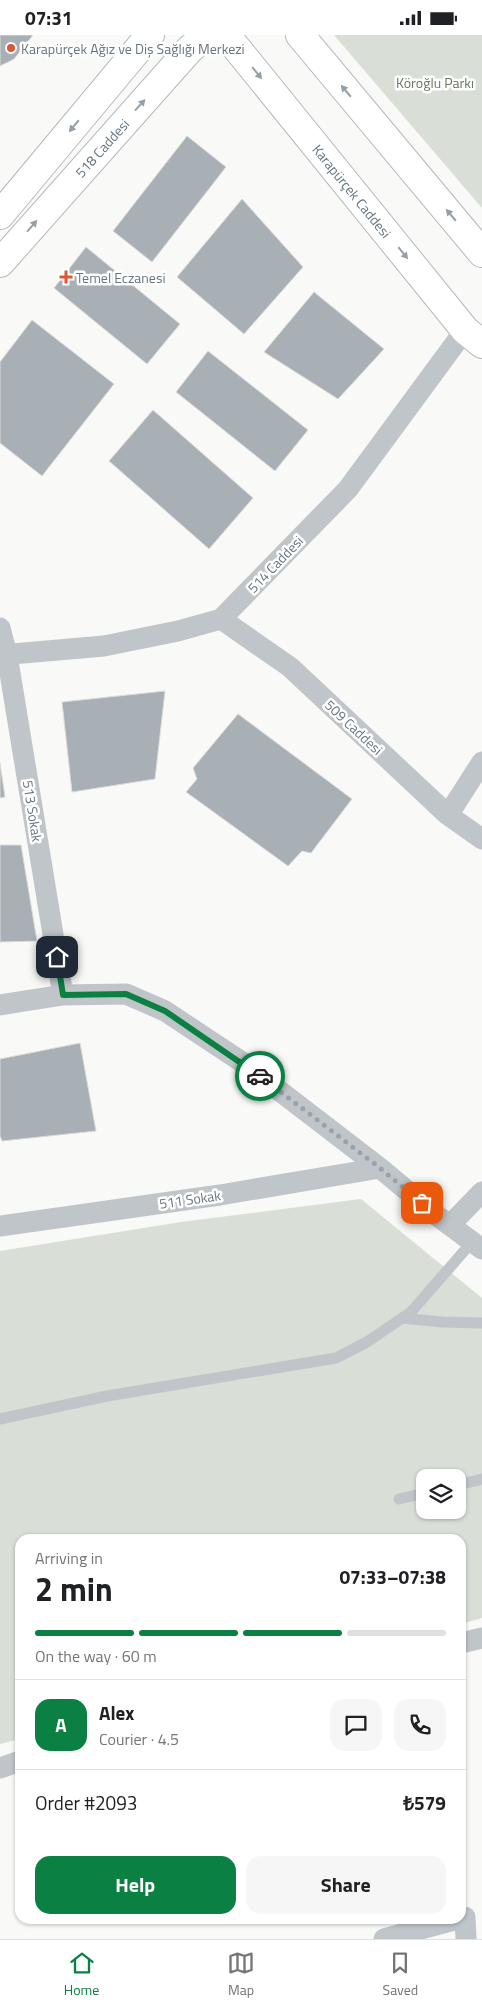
<!DOCTYPE html>
<html lang="en">
<head>
<meta charset="utf-8">
<style>
	:root { --surface:#fff; --page:#f6f6f6; --text:#202124; --muted:#757577; --line:#e0e0e0; --accent:#0b8043 }
	body { margin:0; font-family:"Titillium Web",sans-serif; background:var(--page); color:var(--text); height:100vh; display:flex; flex-direction:column; font-size:19px; white-space:nowrap }
	* { box-sizing:border-box; margin:0 }
	p { font-size:16px; color:var(--muted) }
	.icon { flex:none; width:28px; height:28px; fill:none; stroke:currentColor; stroke-width:2; stroke-linecap:round; stroke-linejoin:round }
	.map { position:relative; flex:1; overflow:hidden }
	.panel { position:absolute; left:15px; top:1499px; width:451px; height:390px; display:flex; flex-direction:column; background:var(--surface); border-radius:15px; box-shadow:0 1px 4px #0004 }
	.panel>* { flex:none }
	.fabs { position:absolute; left:416px; top:1434px; display:grid; gap:10px }
	.fabs a { display:grid; place-items:center; width:50px; height:50px; border-radius:10px; background:var(--surface); box-shadow:0 1px 4px #0004; font-size:25px }
	.pin { position:absolute; display:grid; place-items:center; width:42px; height:42px; color:#fff; margin:-21px; border-radius:10px; box-shadow:0 2px 8px #0006 }
	.courier { position:absolute; display:grid; place-items:center; width:50px; height:50px; margin:-25px; border:4px solid #0b8043; border-radius:50%; background:#fff; color:#222; box-shadow:0 1px 6px #0007 }
	.headline em { font-style:normal; font-weight:700 }
	.headline div { display:flex; flex-direction:column-reverse }
	.headline { display:flex; align-items:center; justify-content:space-between; height:85px; padding:0 20px }
	h1 { font-size:32px; font-weight:700; line-height:38px }
	.bar { display:grid; grid-template-columns:repeat(4,1fr); gap:8px 5px; align-content:center; height:60px; padding:0 20px }
	.bar i { height:6px; border-radius:4px; background:var(--line) }
	.bar .current { background:var(--accent) }
	.bar p { grid-column:span 4 }
	.line { display:flex; align-items:center; gap:12px; padding:0 20px; border-top:1px solid var(--line) }
	.line div { flex:1 }
	.round { display:grid; place-items:center; flex:none; width:52px; height:52px; border-radius:15px; background:var(--page) }
	.primary-button { display:flex; gap:10px; margin-top:auto; padding:10px 20px }
	.primary-button a { flex:1; height:58px; border-radius:15px; background:var(--accent); color:#fff; font-size:20px; font-weight:700; line-height:58px; text-align:center }
	.primary-button a+a { background:var(--page); color:var(--text) }
	.status { display:flex; justify-content:space-between; align-items:center; height:35px; padding:0 25px; background:var(--surface); direction:ltr }
	.status svg { height:14px; fill:currentColor }
	.menu { display:flex; justify-content:space-around; align-items:center; height:70px; border-top:1px solid var(--line); background:var(--surface); font-size:14px; color:var(--muted) }
	.menu a { display:grid; justify-items:center; gap:2px }
	.menu .current { color:var(--accent) }
	.map>svg:first-child { display:block }
</style>
</head>
<body>
<div class="status"><b>07:31</b><svg viewBox="0 0 49 12"><path d="M0 12V9h3v3zM5 12V6h3v6zM10 12V3h3v9zM15 12V0h3v12zM26 1h20v11H26zM47 4h2v5h-2z"/></svg></div>
<div class="map">
<svg width="482" height="1904" viewBox="0 0 482 1904">
	<rect width="100%" height="100%" fill="#f9f9f7"/>
	<path fill="#d9ded7" fill-rule="evenodd" d="M334 0H482V173Z
		M361 1164 482 1263V1583L461 1589V1504H20V1704L0 1709V1216L181 1187ZM425 1442H458V1475H425Z"/>
	<path fill="#a8b0b6" stroke="#dbdbd9" d="M0 0H33L14 24 0 31Z
		M187 101 226 132 152 227 113 196Z
		M242 164 303 232 244 299 177 242Z
		M86 212 180 289 147 329 54 253Z
		M314 257 384 314 338 364 264 317Z
		M32 285 114 349 42 441 0 408V327Z
		M208 316 308 395 275 436 176 357Z
		M153 375 253 463 209 514 109 426Z
		M165 656 155 744 72 757 62 667Z
		M238 679 352 764 311 818 302 816 288 831 186 757 197 744 193 733Z
		M0 728 5 762 0 763Z
		M0 810H21L37 906 0 907Z
		M80 1008 96 1096 2 1106 0 1101V1024Z"/>
	<g fill="none" stroke-linecap="round" stroke-linejoin="round">
		<defs>
			<path id="secondary" d="M226 0 465 295 482 309
				M300 0 482 218
				M0 180 150 0
				M0 228 189 15 206 0"/>
		</defs>
		<use href="#secondary" stroke="#b3b9bd" stroke-width="30"/>
		<path stroke="#c0c5c9" stroke-width="11" d="M402 1283 442 1287 482 1288
			M0 1384 107 1361 336 1323 367 1307 411 1277 472 1207
			M458 1450 482 1444
			M399 1464 425 1458"/>
		<path stroke="#c0c5c9" stroke-width="21" d="M221 584 290 632 448 780 482 804
			M0 593 7 620 63 960
			M0 620 104 611 178 596 221 584 348 454 465 295
			M448 780 482 727
			M0 970 63 960 126 959 165 976 242 1027 380 1133 436 1180 482 1214
			M450 1190 482 1157
			M0 1191 220 1160 380 1133
			M461 1608 482 1603
			M0 1733 20 1726
			M465 1882 466 1904
			M384 1904 458 1884"/>
		<use href="#secondary" stroke="#fff" stroke-width="28"/>
	</g>
	<defs><path id="oneway-solid" d="M-6-.8H1V-3.2L6.5 0L1 3.2V.8H-6Z" transform="scale(1.25)"/></defs>
	<g fill="#949fa7">
		<use href="#oneway-solid" transform="translate(257 38) rotate(51)"/>
		<use href="#oneway-solid" transform="translate(346 56) rotate(-130)"/>
		<use href="#oneway-solid" transform="translate(140 70) rotate(-48)"/>
		<use href="#oneway-solid" transform="translate(74 91) rotate(130)"/>
		<use href="#oneway-solid" transform="translate(451 180) rotate(-130)"/>
		<use href="#oneway-solid" transform="translate(32 191) rotate(-49)"/>
		<use href="#oneway-solid" transform="translate(403 218) rotate(51)"/>
	</g>
	<g fill="none" stroke-linecap="round" stroke-linejoin="round">
		<path stroke="#99a4aa" stroke-width="5" stroke-dasharray="0 9" d="M260 1041 380 1133 422 1168"/>
		<path stroke="#0b8043" stroke-width="6" d="M57 922 63 960 126 959 165 976 260 1041"/>
	</g>
	<g fill="#dd5734" stroke="#fff" stroke-width="2">
		<circle cx="11" cy="13" r="5"/>
		<path d="M63.5 234.5h5v5h5v5h-5v5h-5v-5h-5v-5h5z"/>
	</g>
	<g text-anchor="middle" dominant-baseline="central" stroke-width="5" stroke-linejoin="round" paint-order="stroke">
		<g font-size="14" fill="#667681" stroke="#fff" text-anchor="start">
			<text x="21" y="13">Karapürçek Ağız ve Diş Sağlığı Merkezi</text>
			<text x="76" y="242">Temel Eczanesi</text>
		</g>
		<g font-size="14" fill="#687964" stroke="#fff">
			<text x="435" y="47">Köroğlu Parkı</text>
		</g>
		<g font-size="14" fill="#667681" stroke="#fff">
			<text transform="translate(102 113) rotate(-48)">518 Caddesi</text>
			<text transform="translate(352 156) rotate(51)">Karapürçek Caddesi</text>
			<text transform="translate(275 529) rotate(-46)">514 Caddesi</text>
			<text transform="translate(354 692) rotate(43)">509 Caddesi</text>
			<text transform="translate(33 776) rotate(81)">513 Sokak</text>
			<text transform="translate(190 1164) rotate(-8)">511 Sokak</text>
		</g>
	</g>
</svg>
<div class="fabs">
<a><svg class="icon" aria-label="layers" viewBox="0 0 24 24"><path d="M12 4l9 5-9 5-9-5zM3 14l9 5 9-5"/></svg></a>
</div>
<div class="pin" style="left:422px;top:1168px;background:#ea580c"><svg class="icon" aria-label="bag" viewBox="0 0 24 24"><path d="M5 8h14l-1 12H6zM9 8a3 3 0 0 1 6 0"/></svg></div>
<div class="pin" style="left:57px;top:922px;background:#1f2937"><svg class="icon" aria-label="home" viewBox="0 0 24 24"><path d="M3 11l9-7 9 7M6 9v11h12V9"/></svg></div>
<div class="courier" style="left:260px;top:1041px"><svg class="icon" aria-label="car" viewBox="0 0 24 24"><path d="M5 17H2v-5l4-1 3-4h7l3 4 3 1v5h-3M9 17h6M6 11h13"/><circle cx="7" cy="17" r="2"/><circle cx="17" cy="17" r="2"/></svg></div>
<section class="panel">
<div class="headline"><div><h1>2 min</h1><p>Arriving in</p></div><em>07:33–07:38</em></div>
<div class="bar"><i class="current"></i><i class="current"></i><i class="current"></i><i></i><p>On the way · 60 m</p></div>
<div class="line" style="height:90px"><b class="round" style="background:var(--accent);color:#fff">A</b><div><b>Alex</b><p>Courier · 4.5</p></div><a class="round"><svg class="icon" aria-label="chat" viewBox="0 0 24 24"><path d="M4 5h16v11H9l-5 4z"/></svg></a><a class="round"><svg class="icon" aria-label="phone" viewBox="0 0 24 24"><path d="M5 4h4l2 5-3 2q2 4 5 5l2-3 5 2v4C11 20 4 13 5 4z"/></svg></a></div>
<div class="line" style="height:65px"><div>Order #2093</div><b>₺579</b></div>
<div class="primary-button"><a>Help</a><a>Share</a></div>
</section>
</div>
<nav class="menu">
<a class="current"><svg class="icon" aria-label="home" viewBox="0 0 24 24"><path d="M3 11l9-7 9 7M6 9v11h12V9"/></svg>Home</a>
<a><svg class="icon" aria-label="map" viewBox="0 0 24 24"><path d="M3 6l6-2 6 2 6-2v14l-6 2-6-2-6 2zM9 4v14M15 6v14"/></svg>Map</a>
<a><svg class="icon" aria-label="saved" viewBox="0 0 24 24"><path d="M7 4h10v16l-5-4-5 4z"/></svg>Saved</a>
</nav>
</body>
</html>
